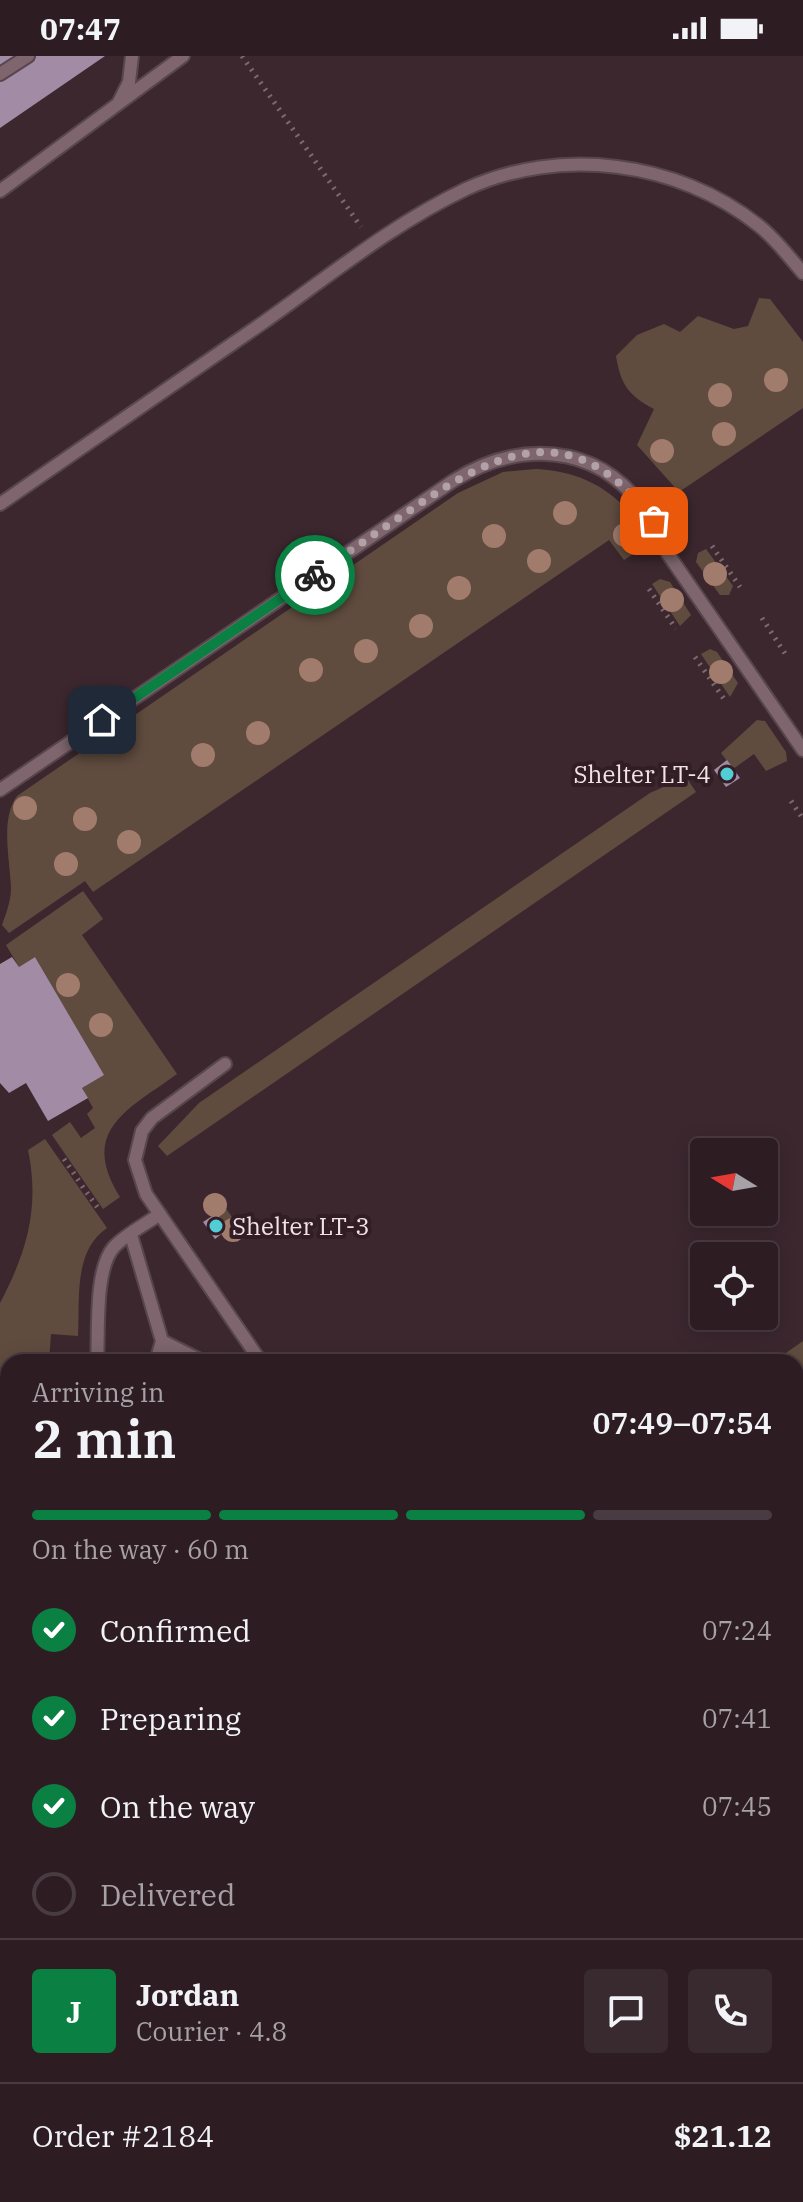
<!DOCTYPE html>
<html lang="en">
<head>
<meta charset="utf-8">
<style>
	:root { --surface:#2d1d23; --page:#392a30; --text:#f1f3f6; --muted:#a7a2a6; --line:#483b41; --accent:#0b8043 }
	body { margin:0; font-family:"IBM Plex Serif",serif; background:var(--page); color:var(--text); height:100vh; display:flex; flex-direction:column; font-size:30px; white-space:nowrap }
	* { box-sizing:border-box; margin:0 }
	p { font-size:26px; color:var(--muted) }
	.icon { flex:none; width:44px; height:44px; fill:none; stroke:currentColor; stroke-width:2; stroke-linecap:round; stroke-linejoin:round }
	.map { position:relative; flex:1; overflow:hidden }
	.side { position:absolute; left:0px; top:1298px; width:804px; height:848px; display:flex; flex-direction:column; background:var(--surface); border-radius:24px 24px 0 0; box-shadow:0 4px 20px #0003,0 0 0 2px var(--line) }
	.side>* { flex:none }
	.needle { width:52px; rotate:281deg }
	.controls { position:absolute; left:690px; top:1082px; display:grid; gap:16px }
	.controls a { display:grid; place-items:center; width:88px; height:88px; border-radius:8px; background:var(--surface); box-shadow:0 4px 20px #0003,0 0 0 2px var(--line); font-size:40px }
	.pin { position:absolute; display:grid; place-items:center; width:68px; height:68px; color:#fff; margin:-34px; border-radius:16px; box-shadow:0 4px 12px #0006 }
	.courier { position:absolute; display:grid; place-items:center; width:80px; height:80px; margin:-40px; border:6px solid #0b8043; border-radius:50%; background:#fff; color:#222; box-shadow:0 2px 10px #0007 }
	.head em { font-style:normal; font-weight:600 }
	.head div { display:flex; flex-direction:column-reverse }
	.head { display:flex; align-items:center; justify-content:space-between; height:136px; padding:0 32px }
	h1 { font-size:52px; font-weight:600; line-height:60px }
	.bar { display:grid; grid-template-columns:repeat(4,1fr); gap:12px 8px; align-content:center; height:96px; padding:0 32px }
	.bar i { height:10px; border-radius:6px; background:var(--line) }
	.bar .on { background:var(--accent) }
	.bar p { grid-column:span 4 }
	.line { display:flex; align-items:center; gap:20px; padding:0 32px; border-top:2px solid var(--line) }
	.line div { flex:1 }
	.round { display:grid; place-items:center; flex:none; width:84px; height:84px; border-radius:8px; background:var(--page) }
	ol { padding:0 32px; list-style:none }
	li { display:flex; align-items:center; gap:24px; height:88px }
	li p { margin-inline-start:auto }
	li .icon { padding:8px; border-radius:50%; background:var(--accent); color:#fff; stroke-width:4 }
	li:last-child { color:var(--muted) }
	li i { width:44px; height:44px; border:4px solid var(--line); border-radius:50% }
	.status { display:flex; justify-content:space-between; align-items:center; height:56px; padding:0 40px; background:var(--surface); direction:ltr }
	.status svg { height:22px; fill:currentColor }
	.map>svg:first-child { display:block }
</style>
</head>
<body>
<div class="status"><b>07:47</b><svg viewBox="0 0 49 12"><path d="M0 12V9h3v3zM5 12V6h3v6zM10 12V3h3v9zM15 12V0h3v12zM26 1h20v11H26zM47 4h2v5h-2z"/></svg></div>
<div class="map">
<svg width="803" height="2146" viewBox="0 0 803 2146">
	<rect width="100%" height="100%" fill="#3c272f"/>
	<path fill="#604c3f" d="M759 242 770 243 803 286V352L679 436 637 389 654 353C628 339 621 329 616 300L637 279 664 268 680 276 698 260 734 273 748 270Z
		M536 413C577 415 608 430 635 462 642 471 650 477 647 489L624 504 609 484 93 836 85 825 9 877 2 869C6 858 11 845 11 832 10 804 0 763 17 740L458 437 503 416Z
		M706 493 733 530 729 539H720L696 506 698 497Z
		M660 523 670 526 691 559 680 570 652 528Z
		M710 593 717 596 738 627 730 641 701 598Z
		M757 664 765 665 786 696 787 705 766 715 754 698 733 713 721 697Z
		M686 721 696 736 167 1100 158 1090 199 1047 650 737Z
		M83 835 103 863 82 879 177 1018C129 1053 78 1074 120 1141L103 1153 52 1079 70 1066 81 1082 95 1072 87 1058 93 1052 82 1032 103 1019 35 901 19 911 6 889Z
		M45 1083 107 1172C73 1195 80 1244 78 1280L51 1278 49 1306H8V1611L0 1598V1247C27 1196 40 1151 28 1094Z
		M216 1138 245 1180 237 1186 208 1144Z
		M803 1285V1316L796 1321V1306H773Z
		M796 2103 803 2109V2146H772L767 2138H796Z
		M352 2138H495L501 2146H358Z"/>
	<path fill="#a28ba4" d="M0 0H105L0 72Z
		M727 704 740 722 726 731 714 714Z
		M12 901 19 911 35 901 104 1019 82 1032 88 1042 48 1065 26 1027 9 1037 0 1027V908Z
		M217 1157 228 1173 215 1183 203 1166Z"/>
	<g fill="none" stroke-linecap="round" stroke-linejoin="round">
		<defs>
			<path id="lane" d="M0 18 28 0
				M119 46 129 26 132 0
				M0 135 183 0
				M0 448C88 387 176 326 264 266 329 220 394 167 466 133 559 90 678 105 758 169 775 182 789 201 803 217
				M0 734 453 425C517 385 594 386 642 450 655 466 664 478 668 498L803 694
				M225 1008 152 1062 142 1075 135 1104 146 1138 261 1306
				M131 1179 162 1285 175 1306
				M162 1285 204 1306
				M97 1306C99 1277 94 1213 114 1191 126 1178 146 1168 160 1158
				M156 1306 162 1285
				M0 1885 8 1897
				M796 2082 803 2091
				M0 2138 5 2146
				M172 2138 178 2146"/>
			<path id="secondary" d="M0 1697 8 1709
				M304 2138 309 2146"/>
		</defs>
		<use href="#lane" stroke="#58464d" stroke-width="16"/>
		<use href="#secondary" stroke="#58464d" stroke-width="38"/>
		<path stroke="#7c6970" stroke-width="5" stroke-dasharray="2 6" stroke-linecap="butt" d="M242 0 361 171
			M670 454 674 452 691 458
			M712 490 740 531
			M649 533 676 573
			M762 562 786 599
			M695 601 726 646
			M791 745 803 763
			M64 1103 79 1125
			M82 1130 98 1152"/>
		<use href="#lane" stroke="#7e656e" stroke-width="12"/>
		<use href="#secondary" stroke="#956a6e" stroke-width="34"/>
	</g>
	<g fill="#a17b6c">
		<circle cx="776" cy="324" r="12"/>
		<circle cx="720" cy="339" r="12"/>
		<circle cx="724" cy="378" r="12"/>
		<circle cx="662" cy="395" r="12"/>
		<circle cx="565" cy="457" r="12"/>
		<circle cx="625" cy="479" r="12"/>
		<circle cx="494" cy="480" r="12"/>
		<circle cx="539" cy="505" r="12"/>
		<circle cx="715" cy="518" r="12"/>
		<circle cx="459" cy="532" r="12"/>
		<circle cx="672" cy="544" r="12"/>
		<circle cx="421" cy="570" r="12"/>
		<circle cx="366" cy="595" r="12"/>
		<circle cx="311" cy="614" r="12"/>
		<circle cx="721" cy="616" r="12"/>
		<circle cx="258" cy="677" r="12"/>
		<circle cx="203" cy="699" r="12"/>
		<circle cx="25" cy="752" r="12"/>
		<circle cx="85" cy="763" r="12"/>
		<circle cx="129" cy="786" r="12"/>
		<circle cx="66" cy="808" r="12"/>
		<circle cx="68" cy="929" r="12"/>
		<circle cx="101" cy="969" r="12"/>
		<circle cx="215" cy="1149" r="12"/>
		<circle cx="233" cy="1174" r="12"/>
	</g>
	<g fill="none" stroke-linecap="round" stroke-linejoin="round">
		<path stroke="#b2a1a7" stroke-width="8" stroke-dasharray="0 14.4" d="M315 519C347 497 379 475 412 453 504 390 575 361 654 465"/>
		<path stroke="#0b8043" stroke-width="10" d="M102 664 315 519"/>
	</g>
	<g fill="#52ccd5" stroke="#321d25" stroke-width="3">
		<circle cx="727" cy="718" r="8"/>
		<circle cx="216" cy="1170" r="8"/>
	</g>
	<g text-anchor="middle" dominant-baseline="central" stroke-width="8" stroke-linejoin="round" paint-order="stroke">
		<g font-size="24" fill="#f1e2e7" stroke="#321d25" text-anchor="end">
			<text x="711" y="718">Shelter LT-4</text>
			<text x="232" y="1170" text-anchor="start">Shelter LT-3</text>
		</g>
	</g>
</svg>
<div class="controls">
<a><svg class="needle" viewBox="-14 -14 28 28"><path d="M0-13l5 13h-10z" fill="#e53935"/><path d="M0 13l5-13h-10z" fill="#a7a2a6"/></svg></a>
<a><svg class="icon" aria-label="locate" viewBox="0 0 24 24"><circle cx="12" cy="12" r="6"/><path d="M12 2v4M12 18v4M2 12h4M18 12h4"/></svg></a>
</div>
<div class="pin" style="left:654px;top:465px;background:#ea580c"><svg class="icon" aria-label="bag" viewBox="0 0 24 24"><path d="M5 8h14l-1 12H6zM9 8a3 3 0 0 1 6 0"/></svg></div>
<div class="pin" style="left:102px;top:664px;background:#1f2937"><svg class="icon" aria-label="home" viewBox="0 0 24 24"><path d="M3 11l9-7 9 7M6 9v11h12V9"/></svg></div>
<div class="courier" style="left:315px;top:519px"><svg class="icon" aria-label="bike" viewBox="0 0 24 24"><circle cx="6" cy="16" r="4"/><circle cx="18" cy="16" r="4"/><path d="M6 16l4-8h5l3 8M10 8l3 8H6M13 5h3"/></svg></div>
<section class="side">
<div class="head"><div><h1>2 min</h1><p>Arriving in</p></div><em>07:49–07:54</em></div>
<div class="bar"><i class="on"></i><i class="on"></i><i class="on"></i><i></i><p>On the way · 60 m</p></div>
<ol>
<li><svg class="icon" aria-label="check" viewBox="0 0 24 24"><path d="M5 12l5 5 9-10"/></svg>Confirmed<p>07:24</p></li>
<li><svg class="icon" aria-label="check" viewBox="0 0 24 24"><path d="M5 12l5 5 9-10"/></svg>Preparing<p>07:41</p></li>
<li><svg class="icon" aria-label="check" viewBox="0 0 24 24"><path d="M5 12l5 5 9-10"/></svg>On the way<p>07:45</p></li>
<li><i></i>Delivered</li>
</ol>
<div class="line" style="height:144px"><b class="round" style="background:var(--accent);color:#fff">J</b><div><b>Jordan</b><p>Courier · 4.8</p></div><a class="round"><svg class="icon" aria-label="chat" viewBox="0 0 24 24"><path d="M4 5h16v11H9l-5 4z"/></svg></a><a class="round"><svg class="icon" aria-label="phone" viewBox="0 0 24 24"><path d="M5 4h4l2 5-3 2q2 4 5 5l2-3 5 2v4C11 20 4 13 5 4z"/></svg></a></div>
<div class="line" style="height:104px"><div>Order #2184</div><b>$21.12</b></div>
</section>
</div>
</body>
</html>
